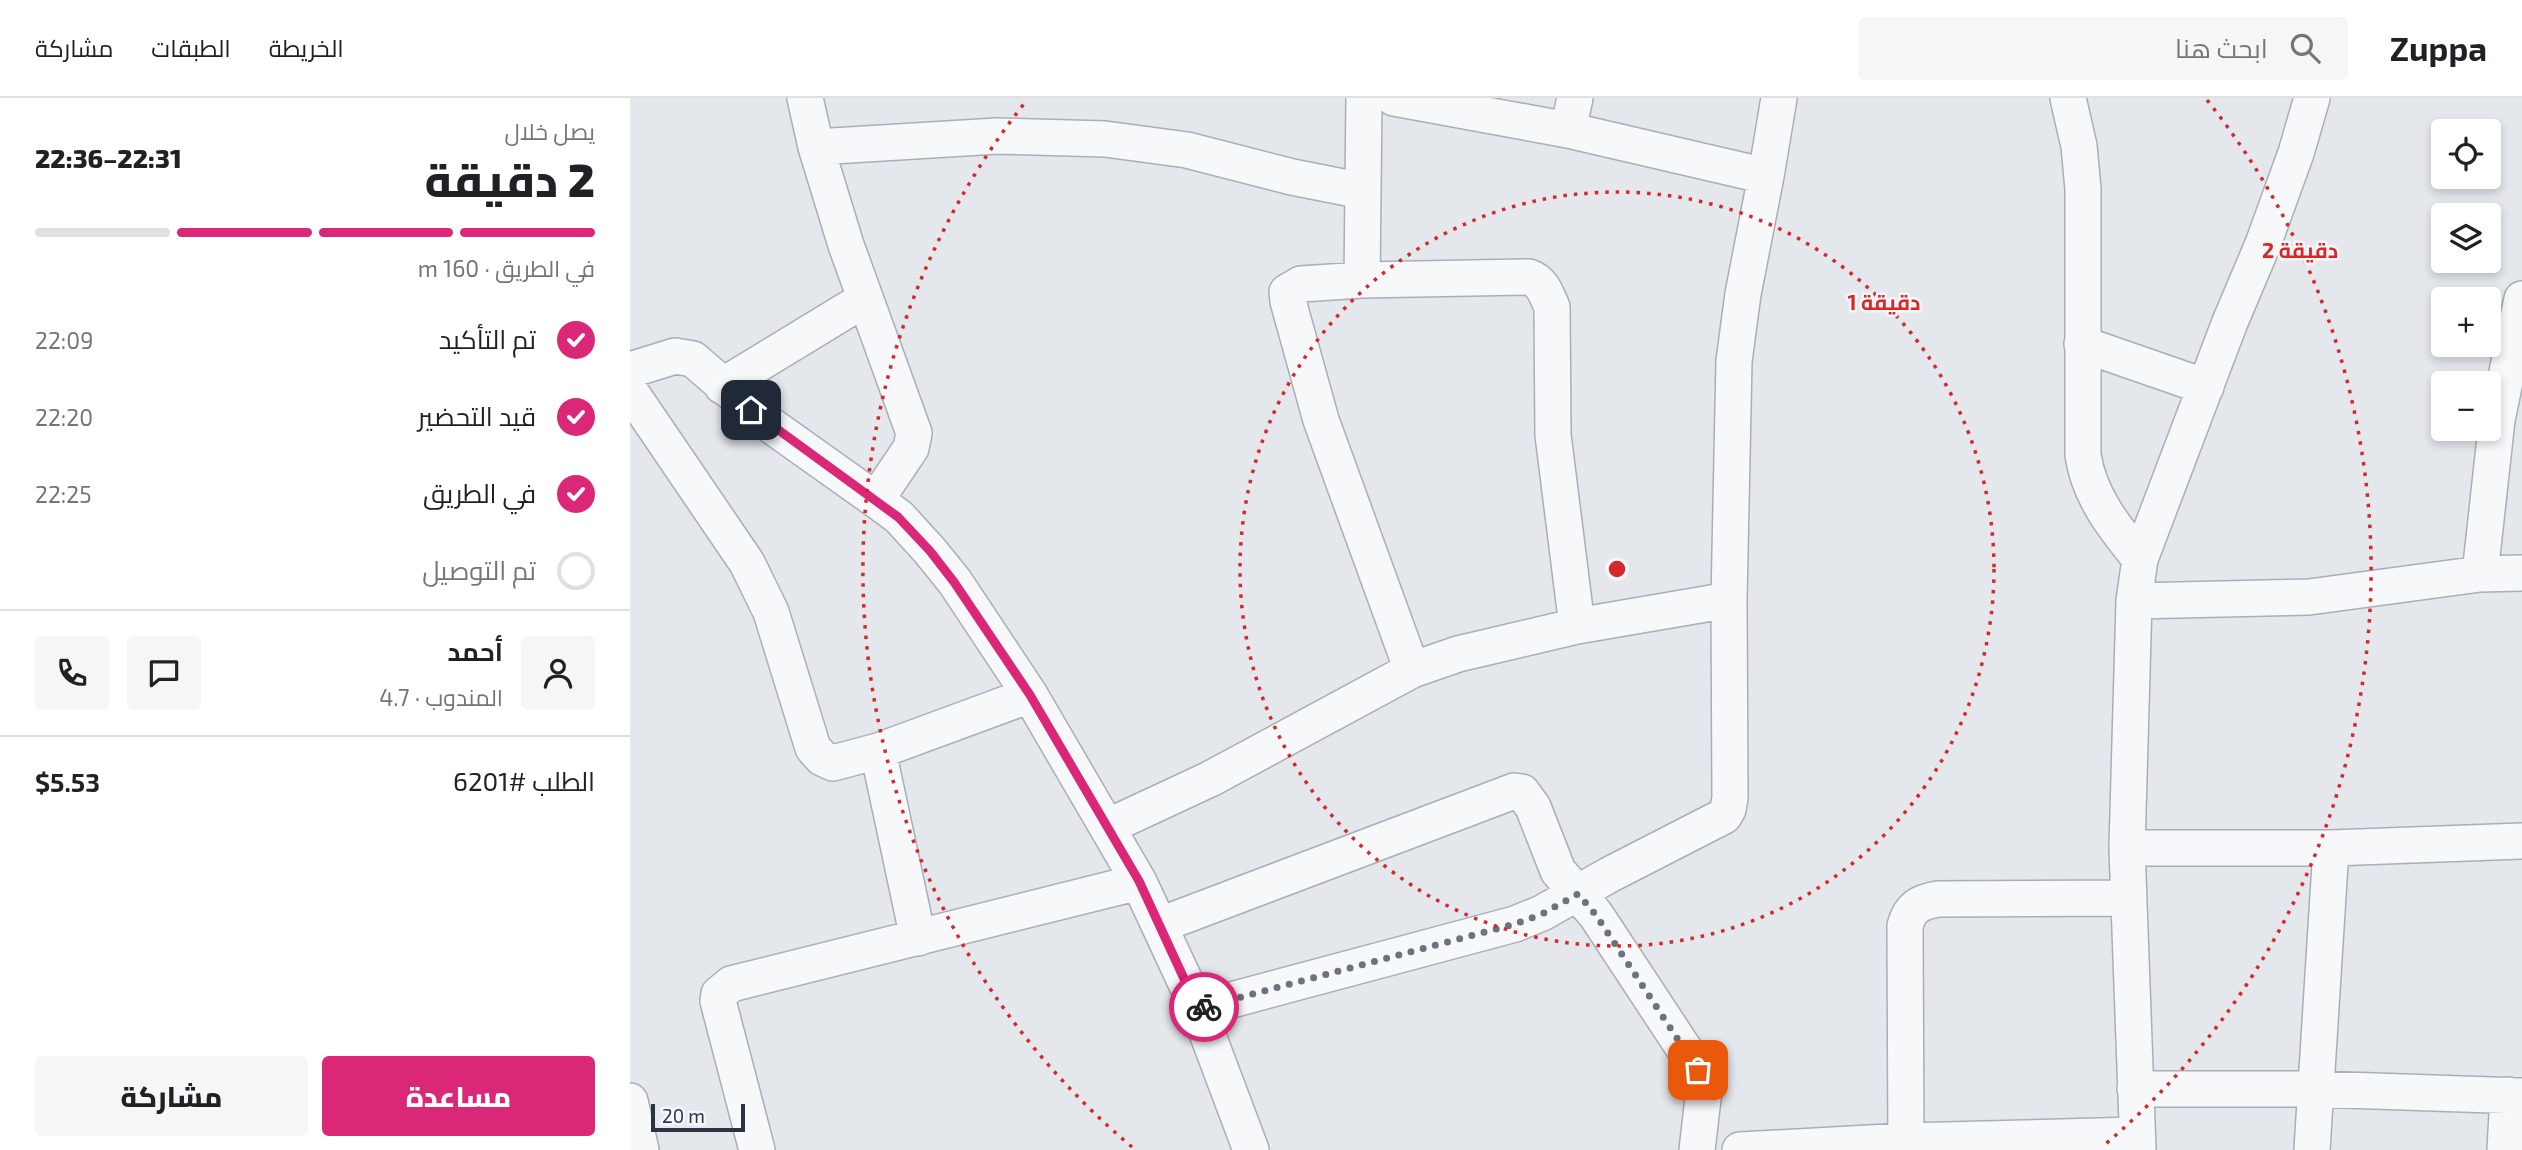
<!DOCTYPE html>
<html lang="ar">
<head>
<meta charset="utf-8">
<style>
	:root { --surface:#fff; --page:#f6f6f6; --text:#202124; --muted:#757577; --line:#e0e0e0; --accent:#db2777 }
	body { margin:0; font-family:"Exo 2",Cairo,sans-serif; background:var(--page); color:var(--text); direction:rtl; height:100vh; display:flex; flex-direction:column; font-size:26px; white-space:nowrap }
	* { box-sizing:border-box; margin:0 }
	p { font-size:23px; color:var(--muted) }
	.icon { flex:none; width:38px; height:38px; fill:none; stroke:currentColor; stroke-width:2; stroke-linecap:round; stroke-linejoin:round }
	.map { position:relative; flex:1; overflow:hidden; direction:ltr }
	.details { display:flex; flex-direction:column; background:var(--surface); width:630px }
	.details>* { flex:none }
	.tools { position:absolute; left:1801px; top:21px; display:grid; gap:14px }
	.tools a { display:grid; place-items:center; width:70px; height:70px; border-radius:7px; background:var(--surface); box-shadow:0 4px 10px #0003; font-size:35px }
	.scale { position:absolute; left:21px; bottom:18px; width:94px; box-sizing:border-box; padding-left:7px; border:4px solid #2b3445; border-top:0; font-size:19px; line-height:24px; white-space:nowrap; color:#2b3445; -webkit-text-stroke:5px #f4f6f9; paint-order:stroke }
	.pin { position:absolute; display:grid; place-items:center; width:60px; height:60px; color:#fff; margin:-30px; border-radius:14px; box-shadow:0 4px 10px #0006 }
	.courier { position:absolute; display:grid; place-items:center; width:70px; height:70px; margin:-35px; border:5px solid #db2777; border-radius:50%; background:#fff; color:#222; box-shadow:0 2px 9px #0007 }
	.overview em { font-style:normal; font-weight:800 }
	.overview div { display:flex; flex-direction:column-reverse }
	.overview { display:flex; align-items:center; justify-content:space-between; height:119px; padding:0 35px }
	h1 { font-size:46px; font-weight:800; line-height:52px }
	.bar { display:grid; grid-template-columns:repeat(4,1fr); gap:10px 7px; align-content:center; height:84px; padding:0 35px }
	.bar i { height:9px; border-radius:5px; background:var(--line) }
	.bar .current { background:var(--accent) }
	.bar p { grid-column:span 4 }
	.line { display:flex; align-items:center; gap:18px; padding:0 35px; border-top:2px solid var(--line) }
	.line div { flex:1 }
	.round { display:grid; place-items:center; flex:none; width:74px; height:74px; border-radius:7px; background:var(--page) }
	ol { padding:0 35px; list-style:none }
	li { display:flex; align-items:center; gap:21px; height:77px }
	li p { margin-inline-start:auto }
	li .icon { padding:7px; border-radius:50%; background:var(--accent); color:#fff; stroke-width:4 }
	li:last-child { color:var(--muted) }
	li i { width:38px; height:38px; border:4px solid var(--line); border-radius:50% }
	.cta { display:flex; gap:14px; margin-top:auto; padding:14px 35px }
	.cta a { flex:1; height:80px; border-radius:7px; background:var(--accent); color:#fff; font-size:28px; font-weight:800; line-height:80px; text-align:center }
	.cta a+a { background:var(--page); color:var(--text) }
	header { display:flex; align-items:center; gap:42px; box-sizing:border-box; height:98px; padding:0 35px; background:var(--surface); border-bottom:2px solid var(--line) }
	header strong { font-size:33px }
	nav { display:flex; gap:38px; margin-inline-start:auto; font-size:24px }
	.search { width:490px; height:63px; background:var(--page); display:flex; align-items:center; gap:18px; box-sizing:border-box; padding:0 24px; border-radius:7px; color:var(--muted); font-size:26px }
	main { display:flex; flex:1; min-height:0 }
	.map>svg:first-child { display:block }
</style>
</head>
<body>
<header>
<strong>Zuppa</strong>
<div class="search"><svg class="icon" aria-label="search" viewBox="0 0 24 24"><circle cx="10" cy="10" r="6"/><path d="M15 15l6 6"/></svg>ابحث هنا</div>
<nav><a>الخريطة</a><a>الطبقات</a><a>مشاركة</a></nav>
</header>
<main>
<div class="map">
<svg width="1892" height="1052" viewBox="0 0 1892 1052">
	<rect width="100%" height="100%" fill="#e4e7ec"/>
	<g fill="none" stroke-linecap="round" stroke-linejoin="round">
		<defs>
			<path id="minor" d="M764 0 938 32
				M945 0 938 32 1136 78 1149 0
				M1438 0 1449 48 1453 91V357C1459 398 1484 429 1510 461
				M186 49 367 38 475 41 557 52 662 79 733 93 734 0
				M733 93 732 182 899 179C913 184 916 196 922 209L923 337 947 528 1099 502 1104 263 1113 196 1136 78
				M732 182 671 186 657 194 658 203 691 322 782 572
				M1452 246 1576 289
				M0 272 45 258 63 261 132 321 246 402 281 350 284 335 216 147 186 49 175 0
				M92 288 235 201
				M0 293 117 465 141 514 183 650 192 660 203 665 248 653 400 597
				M246 402 269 419 300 453 325 484 400 597 509 784 568 911 621 1052
				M1850 476 1867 322 1892 201
				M1504 503 1679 499 1850 476 1892 475
				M248 653 288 840
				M477 729 580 681 782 572 828 556 947 528
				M1497 750H1701L1682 1052
				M1701 750 1892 743
				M530 827 884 693 892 694 903 709 928 773 966 817 1068 972 1074 992 1067 1052
				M568 911 885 826 912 815 979 777 1094 718 1098 711 1100 700 1099 502
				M1505 991H1685L1892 998
				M0 1003 11 1052
				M127 1052 88 903 89 896 101 886 509 784
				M1110 1052 1276 1043 1507 1037
				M1276 1052 1275 828C1280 809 1290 804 1308 801L1497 800
				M1508 1052 1497 750 1504 503 1510 461 1600 224 1633 146 1666 55 1682 0
				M1875 1052 1878 997"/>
		</defs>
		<use href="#minor" stroke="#a9aeb7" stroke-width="38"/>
		<use href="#minor" stroke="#f7f8fa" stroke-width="35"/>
	</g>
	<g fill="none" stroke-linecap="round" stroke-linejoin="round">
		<path stroke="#6c737f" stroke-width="7" stroke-dasharray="0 12.6" d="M574 909 885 826 912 816 948 796 966 817 1068 972"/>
		<path stroke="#db2777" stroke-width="9" d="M121 312 268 419 300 453 324 484 400 597 509 783 568 911 574 909"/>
	</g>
	<g fill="none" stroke="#d62828" stroke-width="3.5" stroke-dasharray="3.5 7">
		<circle cx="987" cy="471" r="377"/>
		<path d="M502 1049A754 754 0 0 1 397 2M1577 2A754 754 0 0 1 1472 1049"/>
	</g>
	<circle cx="987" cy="471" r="10" fill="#d62828" stroke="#f4f6f9" stroke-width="3.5"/>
	<g font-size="21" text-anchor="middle" font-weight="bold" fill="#d62828" stroke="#f4f6f9" stroke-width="5" stroke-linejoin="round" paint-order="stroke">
		<text x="1670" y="160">2 دقيقة</text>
		<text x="1254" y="212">1 دقيقة</text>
	</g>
</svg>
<div class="tools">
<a><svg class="icon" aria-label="locate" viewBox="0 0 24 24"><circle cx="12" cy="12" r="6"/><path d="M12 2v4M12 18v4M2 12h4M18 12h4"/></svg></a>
<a><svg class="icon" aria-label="layers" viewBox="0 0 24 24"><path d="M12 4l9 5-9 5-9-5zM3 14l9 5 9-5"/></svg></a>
<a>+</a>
<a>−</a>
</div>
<div class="scale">20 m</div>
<div class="pin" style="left:1068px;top:972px;background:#ea580c"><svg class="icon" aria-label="bag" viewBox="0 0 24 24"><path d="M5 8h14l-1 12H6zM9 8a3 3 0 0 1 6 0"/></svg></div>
<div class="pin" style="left:121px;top:312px;background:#1f2937"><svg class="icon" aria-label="home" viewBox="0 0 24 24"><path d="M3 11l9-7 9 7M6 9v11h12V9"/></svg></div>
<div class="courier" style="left:574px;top:909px"><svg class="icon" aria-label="bike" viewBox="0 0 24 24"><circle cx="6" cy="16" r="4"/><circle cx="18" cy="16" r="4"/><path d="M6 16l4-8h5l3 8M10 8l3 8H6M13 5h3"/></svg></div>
</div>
<section class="details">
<div class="overview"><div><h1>2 دقيقة</h1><p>يصل خلال</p></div><em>22:31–22:36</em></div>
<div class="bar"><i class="current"></i><i class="current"></i><i class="current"></i><i></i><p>في الطريق · 160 m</p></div>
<ol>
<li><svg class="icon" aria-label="check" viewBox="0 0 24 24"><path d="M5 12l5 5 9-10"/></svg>تم التأكيد<p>22:09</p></li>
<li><svg class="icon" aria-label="check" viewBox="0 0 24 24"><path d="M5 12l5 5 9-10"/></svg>قيد التحضير<p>22:20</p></li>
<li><svg class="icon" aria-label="check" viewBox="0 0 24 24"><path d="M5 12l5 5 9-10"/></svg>في الطريق<p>22:25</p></li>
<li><i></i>تم التوصيل</li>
</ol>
<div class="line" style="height:126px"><a class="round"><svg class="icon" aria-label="person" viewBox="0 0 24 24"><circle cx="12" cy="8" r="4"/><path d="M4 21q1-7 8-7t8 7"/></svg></a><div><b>أحمد</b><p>المندوب · 4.7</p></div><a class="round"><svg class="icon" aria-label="chat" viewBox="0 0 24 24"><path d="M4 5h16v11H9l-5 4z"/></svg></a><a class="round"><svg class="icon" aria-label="phone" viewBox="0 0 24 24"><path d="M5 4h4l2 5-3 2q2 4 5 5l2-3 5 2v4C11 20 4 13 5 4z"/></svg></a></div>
<div class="line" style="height:91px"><div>الطلب #6201</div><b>$5.53</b></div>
<div class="cta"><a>مساعدة</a><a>مشاركة</a></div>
</section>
</main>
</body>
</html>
